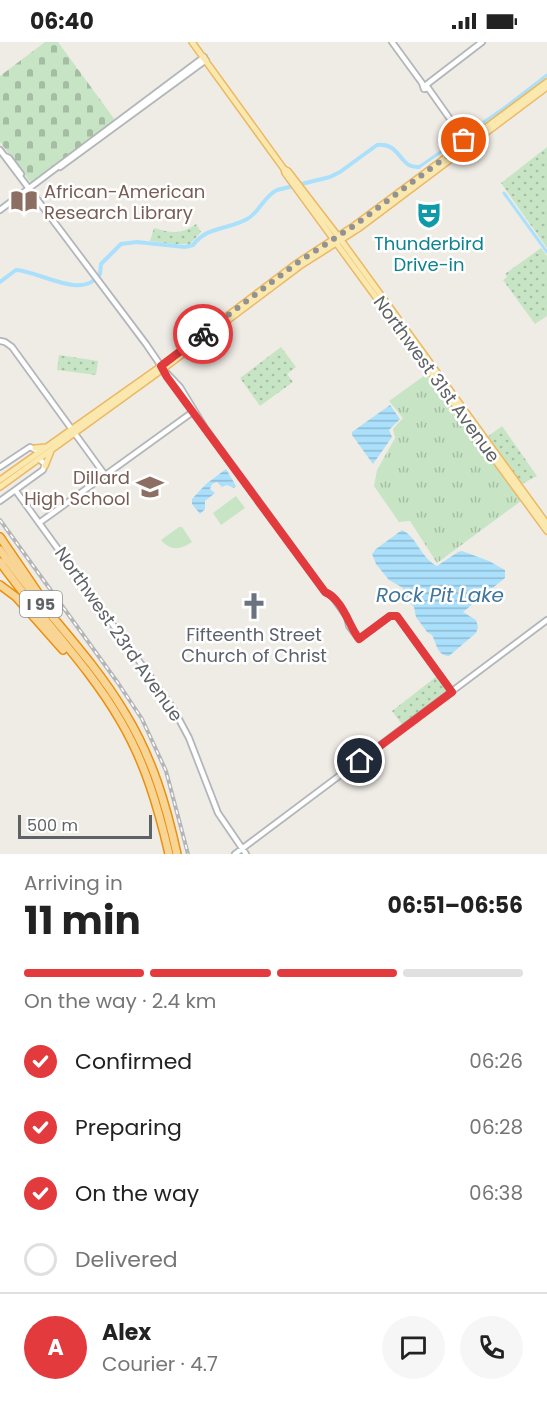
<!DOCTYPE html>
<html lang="en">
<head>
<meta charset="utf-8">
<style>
	:root { --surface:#fff; --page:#f6f6f6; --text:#222; --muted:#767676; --line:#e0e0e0; --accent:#e23a3d }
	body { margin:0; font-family:Poppins,sans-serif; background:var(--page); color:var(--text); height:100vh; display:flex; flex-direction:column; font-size:22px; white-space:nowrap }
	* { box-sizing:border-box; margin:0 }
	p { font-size:20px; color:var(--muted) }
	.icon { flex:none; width:33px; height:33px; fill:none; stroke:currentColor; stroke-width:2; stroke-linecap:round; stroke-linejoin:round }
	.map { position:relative; height:812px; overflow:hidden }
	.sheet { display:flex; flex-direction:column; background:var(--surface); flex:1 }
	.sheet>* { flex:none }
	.scale { position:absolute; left:18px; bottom:15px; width:134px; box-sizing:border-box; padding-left:6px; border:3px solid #5e6266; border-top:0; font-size:16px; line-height:21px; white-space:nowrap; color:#5e6266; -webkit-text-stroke:4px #fff; paint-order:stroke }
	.pin { position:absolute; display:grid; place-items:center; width:51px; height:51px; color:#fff; margin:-26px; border:3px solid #fff; border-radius:50%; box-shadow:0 2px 6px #0007 }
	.courier { position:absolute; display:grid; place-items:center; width:60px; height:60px; margin:-30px; border:4px solid #e23a3d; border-radius:50%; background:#fff; color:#222; box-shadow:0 2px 8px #0007 }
	.summary em { font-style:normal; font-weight:700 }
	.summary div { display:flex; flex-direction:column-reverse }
	.summary { display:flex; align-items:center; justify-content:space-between; height:102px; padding:0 24px }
	h1 { font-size:39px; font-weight:700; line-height:45px }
	.bar { display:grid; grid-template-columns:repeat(4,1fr); gap:9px 6px; align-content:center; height:72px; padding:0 24px }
	.bar i { height:8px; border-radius:4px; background:var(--line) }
	.bar .active { background:var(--accent) }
	.bar p { grid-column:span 4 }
	.line { display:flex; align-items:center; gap:15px; padding:0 24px; border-top:2px solid var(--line) }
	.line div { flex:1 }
	.round { display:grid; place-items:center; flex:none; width:63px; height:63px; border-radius:32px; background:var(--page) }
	ol { padding:0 24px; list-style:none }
	li { display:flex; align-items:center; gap:18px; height:66px }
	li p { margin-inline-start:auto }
	li .icon { padding:6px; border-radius:50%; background:var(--accent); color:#fff; stroke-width:4 }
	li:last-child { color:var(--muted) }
	li i { width:33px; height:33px; border:3px solid var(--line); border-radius:50% }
	.status { display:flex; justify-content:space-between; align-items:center; height:42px; padding:0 30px; background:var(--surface); direction:ltr }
	.status svg { height:16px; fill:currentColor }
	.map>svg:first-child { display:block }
</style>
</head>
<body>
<div class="status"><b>06:40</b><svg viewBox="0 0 49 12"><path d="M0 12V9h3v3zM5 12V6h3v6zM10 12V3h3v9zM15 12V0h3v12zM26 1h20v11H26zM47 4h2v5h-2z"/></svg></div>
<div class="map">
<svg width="547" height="812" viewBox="0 0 547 812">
	<defs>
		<pattern id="grass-tufts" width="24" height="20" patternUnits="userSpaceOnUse" patternTransform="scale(1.5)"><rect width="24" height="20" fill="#c7e5c4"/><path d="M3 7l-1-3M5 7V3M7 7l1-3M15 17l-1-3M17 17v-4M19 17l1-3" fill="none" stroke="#a5bda3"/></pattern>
		<pattern id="cemetery-stones" width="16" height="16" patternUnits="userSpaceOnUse" patternTransform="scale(1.5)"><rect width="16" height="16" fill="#c7e5c4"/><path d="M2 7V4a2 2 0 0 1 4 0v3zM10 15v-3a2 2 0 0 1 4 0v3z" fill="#a5bda3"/></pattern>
		<pattern id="park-dots" width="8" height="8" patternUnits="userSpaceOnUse" patternTransform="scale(1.5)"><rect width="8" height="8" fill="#c7e5c4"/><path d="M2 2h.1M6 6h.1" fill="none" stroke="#a5bda3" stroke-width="1.8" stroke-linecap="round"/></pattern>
		<pattern id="water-rules" width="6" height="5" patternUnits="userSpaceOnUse" patternTransform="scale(1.5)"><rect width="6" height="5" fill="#aae0fb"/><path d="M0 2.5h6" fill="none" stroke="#8eb9cf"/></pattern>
	</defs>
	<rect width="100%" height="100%" fill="#efece6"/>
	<path fill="url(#grass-tufts)" d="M428 331 521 459 437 521 410 479 399 480 374 444 377 428 395 396 393 387 403 376 389 359Z"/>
	<path fill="url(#cemetery-stones)" d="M45 0H58L115 78 31 141 0 100V34Z"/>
	<path fill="url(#park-dots)" d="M547 105V206L501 141Z
		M196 182 201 190 190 202H175L150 199 154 186C171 191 181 193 196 182Z
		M541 206 547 214V274L535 282 503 238 507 235 505 232Z
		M281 305 296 325 287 332 293 340 260 364 240 336Z
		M59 313 98 319 96 333 57 328Z
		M502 384 537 434 522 442 487 395Z
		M437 634 449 649 403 684 392 669Z"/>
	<path fill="#c7e5c4" d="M236 454 245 466 221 483 213 471Z
		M179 485H182L192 500C181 508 170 509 161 498Z"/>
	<path fill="url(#water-rules)" d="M390 363 400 377 389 388 392 395 373 422 352 393V390Z
		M226 427 236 444 234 446 227 443 222 445 217 440 212 442 210 447 215 451 205 459V467L200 472 192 462V457L206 442Z
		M402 488C417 495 421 516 437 524L458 510 462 509 489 519 505 528V536L463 570 476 578 478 585 476 591 449 614C437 613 437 603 432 593L427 590 416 575 414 565 408 559 403 546 389 538 376 522 372 512 376 507Z"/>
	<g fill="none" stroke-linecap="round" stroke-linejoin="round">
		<path stroke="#aae0fb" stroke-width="3" d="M419 125 504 66 547 33
			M504 151 547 210"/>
		<path stroke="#aae0fb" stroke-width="4" d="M0 240 16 228C40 229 82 259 100 232L101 222 121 202 137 200 185 205 193 203C207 184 228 188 247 177 260 170 263 155 277 148L330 135 340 130 377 103C401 100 399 127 419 125"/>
		<defs>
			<path id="secondary" d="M392 0 422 41 424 47 428 46
				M426 43 467 101
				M426 43 482 0
				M0 108 146 302
				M5 114 9 116 21 132
				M60 125 206 18
				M0 168 204 15
				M0 299 5 300 12 305 105 433
				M146 302 187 362
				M163 327 180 345 205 386 314 535 325 550 332 554 347 575 349 584 359 597 390 574H397L452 650
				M0 425 30 405 36 408
				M16 449 173 666 189 696 218 771 246 812
				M0 459 43 428 45 422 39 417
				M39 481 194 369
				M235 812 547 578"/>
			<path id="primary" d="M192 0 284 127 285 131 547 489
				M284 127 288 129 341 198 547 482
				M35 406 46 405
				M45 424 51 409
				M0 438 161 324 297 221 355 183 547 40
				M0 445 163 327 300 224 358 187 547 45"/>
			<path id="highway" d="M0 495 45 561
				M0 508C39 564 90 612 125 671 152 715 166 762 177 812
				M0 520C38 574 87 621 120 678 145 720 158 765 169 812
				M0 543 16 555 63 608"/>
		</defs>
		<use href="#secondary" stroke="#b2b6ba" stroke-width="8"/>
		<use href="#primary" stroke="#ebb863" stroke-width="8"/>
		<use href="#highway" stroke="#eb8f0b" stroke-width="10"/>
		<use href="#secondary" stroke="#fff" stroke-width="4.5"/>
		<use href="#primary" stroke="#fbe8af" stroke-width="5"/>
		<use href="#highway" stroke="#f8d594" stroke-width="7"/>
		<defs>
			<path id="rail" d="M0 478 118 641 142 677 166 729 188 812"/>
		</defs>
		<use href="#rail" stroke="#b4b5b6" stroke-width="4"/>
		<use href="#rail" stroke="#fff" stroke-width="1.5" stroke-dasharray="4.5" stroke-linecap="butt"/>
	</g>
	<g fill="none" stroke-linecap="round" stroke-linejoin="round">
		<path stroke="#919293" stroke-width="6" stroke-dasharray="0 10.8" d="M203 292 297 221 355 183 466 100 464 98"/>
		<path stroke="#e23a3d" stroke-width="8" d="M203 292 161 324 167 335 325 550C343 558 348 582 359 597L390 574H397L452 650 360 719"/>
	</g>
	<defs>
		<symbol id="library-bare" viewBox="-9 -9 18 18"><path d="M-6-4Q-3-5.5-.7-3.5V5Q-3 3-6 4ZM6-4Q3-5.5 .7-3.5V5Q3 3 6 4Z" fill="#8d6e63" stroke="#fff" stroke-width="2.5" paint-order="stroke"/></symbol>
		<symbol id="theatre-bare" viewBox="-9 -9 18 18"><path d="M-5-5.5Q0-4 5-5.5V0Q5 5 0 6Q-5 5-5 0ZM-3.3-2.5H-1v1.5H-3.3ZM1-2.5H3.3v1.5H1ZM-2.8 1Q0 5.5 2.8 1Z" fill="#0f9aa8" stroke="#fff" stroke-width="2.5" paint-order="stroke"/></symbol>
		<symbol id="school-bare" viewBox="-9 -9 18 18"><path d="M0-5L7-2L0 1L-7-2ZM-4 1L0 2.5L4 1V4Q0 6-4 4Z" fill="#8d6e63" stroke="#fff" stroke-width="2.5" paint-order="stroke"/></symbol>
		<symbol id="church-bare" viewBox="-9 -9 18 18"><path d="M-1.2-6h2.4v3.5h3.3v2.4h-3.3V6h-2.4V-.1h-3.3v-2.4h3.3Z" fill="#6b7280" stroke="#fff" stroke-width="2.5" paint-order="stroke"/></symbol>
	</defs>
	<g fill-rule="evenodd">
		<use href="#library-bare" x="5" y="140" width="38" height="38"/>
		<use href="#theatre-bare" x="410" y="154" width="38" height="38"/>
		<use href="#school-bare" x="131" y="426" width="38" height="38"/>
		<use href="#church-bare" x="235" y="545" width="38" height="38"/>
	</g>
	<g text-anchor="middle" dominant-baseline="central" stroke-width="5" stroke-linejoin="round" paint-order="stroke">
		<rect fill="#fff" stroke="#8e9194" stroke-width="1.5" x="20" y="549" width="42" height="26" rx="4.5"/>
		<g font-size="16" font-weight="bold" fill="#5e6266">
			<text x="41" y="562">I 95</text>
		</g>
		<g font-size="18" fill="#785e54" stroke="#fff" text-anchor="start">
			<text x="44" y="149">African-American<tspan x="44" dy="21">Research Library</tspan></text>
			<text x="130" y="435" text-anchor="end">Dillard<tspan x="130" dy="21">High School</tspan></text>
		</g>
		<g font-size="18" fill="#0d838f" stroke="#fff">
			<text x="429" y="201">Thunderbird<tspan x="429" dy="21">Drive-in</tspan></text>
		</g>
		<g font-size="18" fill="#5e6266" stroke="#fff">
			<text transform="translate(437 337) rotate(54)">Northwest 31st Avenue</text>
			<text transform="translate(119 592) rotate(55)">Northwest 23rd Avenue</text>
		</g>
		<g font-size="18" fill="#5b616d" stroke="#fff">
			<text x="254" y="592">Fifteenth Street<tspan x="254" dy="21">Church of Christ</tspan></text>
		</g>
		<g font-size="20" font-style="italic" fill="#41769c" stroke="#fff">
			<text x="440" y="553">Rock Pit Lake</text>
		</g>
	</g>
</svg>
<div class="scale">500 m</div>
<div class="pin" style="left:464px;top:98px;background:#ea580c"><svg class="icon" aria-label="bag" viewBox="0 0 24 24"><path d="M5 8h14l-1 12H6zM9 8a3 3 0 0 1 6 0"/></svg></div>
<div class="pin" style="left:360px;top:719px;background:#1f2937"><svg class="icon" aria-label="home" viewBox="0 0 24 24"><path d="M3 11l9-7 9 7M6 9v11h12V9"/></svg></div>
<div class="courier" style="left:203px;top:292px"><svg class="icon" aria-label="bike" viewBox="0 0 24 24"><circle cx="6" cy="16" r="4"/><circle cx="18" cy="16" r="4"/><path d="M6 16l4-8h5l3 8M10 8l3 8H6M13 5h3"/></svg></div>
</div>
<section class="sheet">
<div class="summary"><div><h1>11 min</h1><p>Arriving in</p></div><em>06:51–06:56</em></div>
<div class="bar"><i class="active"></i><i class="active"></i><i class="active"></i><i></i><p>On the way · 2.4 km</p></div>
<ol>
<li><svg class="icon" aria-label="check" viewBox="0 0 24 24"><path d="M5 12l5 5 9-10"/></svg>Confirmed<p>06:26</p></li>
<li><svg class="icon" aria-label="check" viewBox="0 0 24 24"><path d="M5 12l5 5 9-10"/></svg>Preparing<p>06:28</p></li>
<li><svg class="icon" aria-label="check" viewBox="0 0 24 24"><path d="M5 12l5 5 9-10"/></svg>On the way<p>06:38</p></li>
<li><i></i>Delivered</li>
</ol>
<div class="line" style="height:108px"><b class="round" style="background:var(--accent);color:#fff">A</b><div><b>Alex</b><p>Courier · 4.7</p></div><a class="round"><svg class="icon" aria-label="chat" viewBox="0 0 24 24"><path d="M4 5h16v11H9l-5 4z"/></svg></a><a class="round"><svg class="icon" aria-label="phone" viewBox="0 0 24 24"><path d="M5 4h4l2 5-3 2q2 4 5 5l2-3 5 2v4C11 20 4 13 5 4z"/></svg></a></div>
</section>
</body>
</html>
